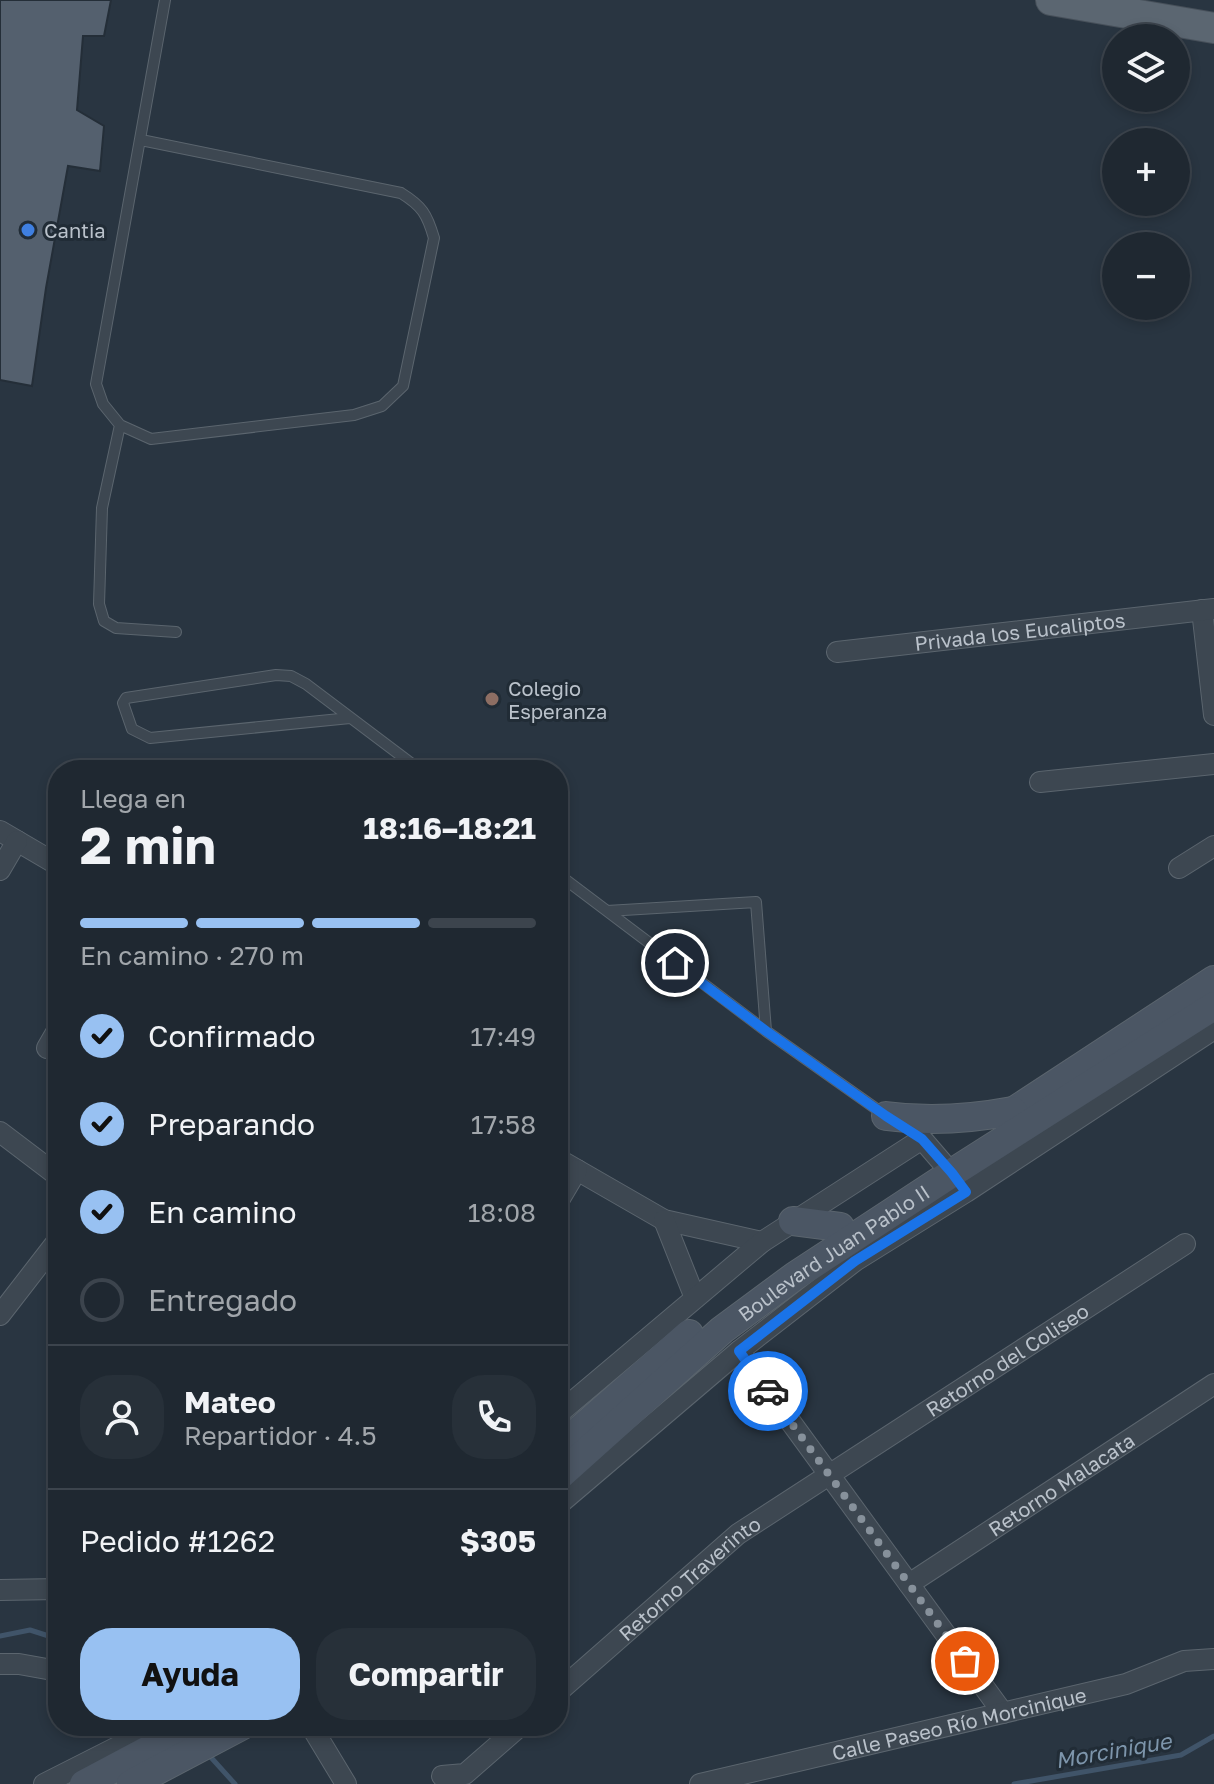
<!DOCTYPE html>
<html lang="es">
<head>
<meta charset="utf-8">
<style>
	:root { --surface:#1f2831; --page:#273039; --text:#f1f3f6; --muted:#a1a6ab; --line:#3c444d; --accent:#98c1f2 }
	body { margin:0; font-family:"Golos Text",sans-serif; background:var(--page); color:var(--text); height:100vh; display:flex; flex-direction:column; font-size:30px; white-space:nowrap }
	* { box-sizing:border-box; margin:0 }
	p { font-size:26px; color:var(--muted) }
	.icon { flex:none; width:44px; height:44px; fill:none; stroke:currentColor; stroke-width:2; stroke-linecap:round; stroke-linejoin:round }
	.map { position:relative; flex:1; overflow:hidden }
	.panel { position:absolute; left:48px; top:760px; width:520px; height:976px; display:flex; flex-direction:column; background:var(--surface); border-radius:32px; box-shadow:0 4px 12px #0003,0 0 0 2px var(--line) }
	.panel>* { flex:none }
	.controls { position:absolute; left:1102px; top:24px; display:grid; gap:16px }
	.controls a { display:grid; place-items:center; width:88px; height:88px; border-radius:50%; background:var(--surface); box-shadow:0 4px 12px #0003,0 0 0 2px var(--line); font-size:40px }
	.pin { position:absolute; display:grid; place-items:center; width:68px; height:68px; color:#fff; margin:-34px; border:4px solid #fff; border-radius:50%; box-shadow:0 2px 8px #0007 }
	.courier { position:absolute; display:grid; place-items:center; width:80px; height:80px; margin:-40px; border:6px solid #1a73e8; border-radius:50%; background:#fff; color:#222; box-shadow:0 2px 10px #0007 }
	.summary em { font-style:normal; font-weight:700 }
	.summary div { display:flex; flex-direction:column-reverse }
	.summary { display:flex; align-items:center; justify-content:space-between; height:136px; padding:0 32px }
	h1 { font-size:52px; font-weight:700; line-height:60px }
	.bar { display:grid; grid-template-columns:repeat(4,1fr); gap:12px 8px; align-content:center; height:96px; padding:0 32px }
	.bar i { height:10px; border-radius:6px; background:var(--line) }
	.bar .current { background:var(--accent) }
	.bar p { grid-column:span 4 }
	.line { display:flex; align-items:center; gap:20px; padding:0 32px; border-top:2px solid var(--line) }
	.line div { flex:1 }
	.round { display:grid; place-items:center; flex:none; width:84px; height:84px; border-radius:32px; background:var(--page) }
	ol { padding:0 32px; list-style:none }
	li { display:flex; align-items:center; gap:24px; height:88px }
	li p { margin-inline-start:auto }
	li .icon { padding:8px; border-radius:50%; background:var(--accent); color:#111; stroke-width:4 }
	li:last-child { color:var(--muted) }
	li i { width:44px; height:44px; border:4px solid var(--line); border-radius:50% }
	.action { display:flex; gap:16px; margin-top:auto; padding:16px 32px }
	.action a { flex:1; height:92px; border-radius:32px; background:var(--accent); color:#111; font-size:32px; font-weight:700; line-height:92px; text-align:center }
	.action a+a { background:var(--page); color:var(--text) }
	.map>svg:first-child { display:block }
</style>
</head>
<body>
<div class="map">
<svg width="1214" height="1784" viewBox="0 0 1214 1784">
	<rect width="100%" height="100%" fill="#293541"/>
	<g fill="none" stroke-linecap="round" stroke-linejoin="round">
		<path stroke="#405469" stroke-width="5" d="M0 1636 30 1630 58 1639
			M207 1753 235 1784
			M1014 1784 1181 1755 1214 1736"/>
	</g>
	<path fill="#54606e" stroke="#242e38" stroke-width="2" d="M0 0H111L104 36H83L77 110 104 126 100 171 68 166 46 288 32 386 0 380Z"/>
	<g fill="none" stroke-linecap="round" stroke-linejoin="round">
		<defs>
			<path id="service" d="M141 140 401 193C422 206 427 214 434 238L403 386 382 406 354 415 151 439 120 425 103 404 96 384 165 0
				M120 425 102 508 99 604 104 621 116 628 176 632
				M350 718 150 738 132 729 123 703 126 698 276 675 291 676 306 684 420 770
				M558 874 766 1031 885 1115
				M607 911 756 902 766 1031"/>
			<g id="minor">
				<path d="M1202 610 1214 715"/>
				<path id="s1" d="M837 652 1214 609"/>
				<path d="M1040 782 1214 764"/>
				<path d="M0 831 58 865"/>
				<path d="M1179 868 1214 846"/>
				<path d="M0 870 17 841"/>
				<path d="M47 1048 58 1029"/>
				<path d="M0 1132 58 1176"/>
				<path d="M558 1159 664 1220 762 1242"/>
				<path d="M558 1202 577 1170"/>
				<path d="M664 1220 695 1298"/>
				<path d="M0 1315 58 1240"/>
				<path d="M739 1351 1003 1713"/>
				<path d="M558 1414 762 1242 922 1139 959 1182"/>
				<path d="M558 1505 739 1351 855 1261 966 1192 1214 1029"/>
				<path id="s2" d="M909 1584 1214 1384"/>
				<path d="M0 1590 58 1589"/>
				<path d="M0 1664H19L58 1671"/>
				<path id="s3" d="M558 1692 738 1534 1185 1244"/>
				<path d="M311 1726 346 1784"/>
				<path d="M442 1776 465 1774 520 1726"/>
				<path d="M44 1784 129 1741 152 1726"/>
				<path id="s4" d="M700 1784 1126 1684 1184 1661 1214 1659"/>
			</g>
			<g id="secondary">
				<path d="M1017 1109 1214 980"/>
				<path d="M886 1116C930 1122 970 1119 1013 1111"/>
				<path d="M793 1221 840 1227"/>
				<path d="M558 1449 689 1334"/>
				<path id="s5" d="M558 1477 722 1330 795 1276 952 1173 1214 1006"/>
				<path d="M84 1784 193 1726"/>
				<path d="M131 1784 241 1726"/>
			</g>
			<path id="primary" d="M1051 0 1214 28"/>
		</defs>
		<use href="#service" stroke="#5b656e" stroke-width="12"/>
		<use href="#minor" stroke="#5b656e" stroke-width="22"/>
		<use href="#secondary" stroke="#5b656e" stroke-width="30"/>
		<use href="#primary" stroke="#47505a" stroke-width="32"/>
		<use href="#service" stroke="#3d4751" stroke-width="10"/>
		<use href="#minor" stroke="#3d4751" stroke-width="20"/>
		<use href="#secondary" stroke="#4b5664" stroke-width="28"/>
		<use href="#primary" stroke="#5b6671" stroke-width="30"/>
	</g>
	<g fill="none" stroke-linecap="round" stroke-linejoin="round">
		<path stroke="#87919b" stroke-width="8" stroke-dasharray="0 14.4" d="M768 1391 965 1661"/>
		<path stroke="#1a73e8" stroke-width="10" d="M675 963 766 1031 886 1116 922 1139 952 1173 966 1192 855 1261 739 1351 768 1391"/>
	</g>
	<circle fill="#3f7fe0" stroke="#212c36" stroke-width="3" cx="28" cy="230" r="8"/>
	<circle fill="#8d6e63" stroke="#212c36" stroke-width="3" cx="492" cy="699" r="8"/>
	<g text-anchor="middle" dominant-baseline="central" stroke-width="6" stroke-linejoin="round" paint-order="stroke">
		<g font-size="20" fill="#bac2cb" stroke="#212c36" text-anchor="start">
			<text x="44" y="230">Cantia</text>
			<text x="508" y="688">Colegio<tspan x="508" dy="23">Esperanza</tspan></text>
		</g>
		<g font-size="20" fill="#bac2cb" stroke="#212c36">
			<text stroke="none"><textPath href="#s1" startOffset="184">Privada los Eucaliptos</textPath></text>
			<text stroke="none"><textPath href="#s5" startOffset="356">Boulevard Juan Pablo II</textPath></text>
			<text stroke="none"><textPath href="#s3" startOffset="560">Retorno del Coliseo</textPath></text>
			<text stroke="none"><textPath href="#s2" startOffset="182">Retorno Malacata</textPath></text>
			<text stroke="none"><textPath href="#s3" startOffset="174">Retorno Traverinto</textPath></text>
			<text stroke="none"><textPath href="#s4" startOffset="266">Calle Paseo Río Morcinique</textPath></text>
		</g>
		<g font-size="22" font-style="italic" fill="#7d95ab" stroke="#212c36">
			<text transform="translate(1113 1750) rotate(-10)">Morcinique</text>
		</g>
	</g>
</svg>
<div class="controls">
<a><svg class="icon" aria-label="layers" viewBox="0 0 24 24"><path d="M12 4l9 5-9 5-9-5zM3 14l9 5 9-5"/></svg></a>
<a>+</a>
<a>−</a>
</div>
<div class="pin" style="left:965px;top:1661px;background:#ea580c"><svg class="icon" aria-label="bag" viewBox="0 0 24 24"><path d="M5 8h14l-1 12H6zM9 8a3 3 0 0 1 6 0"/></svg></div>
<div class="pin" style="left:675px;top:963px;background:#1f2937"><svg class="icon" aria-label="home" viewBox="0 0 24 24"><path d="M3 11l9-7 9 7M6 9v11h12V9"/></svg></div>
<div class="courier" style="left:768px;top:1391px"><svg class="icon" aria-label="car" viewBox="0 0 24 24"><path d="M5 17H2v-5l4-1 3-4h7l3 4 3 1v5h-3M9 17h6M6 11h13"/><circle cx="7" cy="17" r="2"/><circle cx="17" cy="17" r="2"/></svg></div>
<section class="panel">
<div class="summary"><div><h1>2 min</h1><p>Llega en</p></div><em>18:16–18:21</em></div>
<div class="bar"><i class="current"></i><i class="current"></i><i class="current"></i><i></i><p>En camino · 270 m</p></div>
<ol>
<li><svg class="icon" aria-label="check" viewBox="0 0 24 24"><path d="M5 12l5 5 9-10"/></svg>Confirmado<p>17:49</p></li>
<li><svg class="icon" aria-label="check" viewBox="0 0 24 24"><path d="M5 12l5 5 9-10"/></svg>Preparando<p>17:58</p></li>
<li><svg class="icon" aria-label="check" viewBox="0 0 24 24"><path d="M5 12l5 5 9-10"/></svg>En camino<p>18:08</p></li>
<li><i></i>Entregado</li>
</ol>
<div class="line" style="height:144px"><a class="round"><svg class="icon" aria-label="person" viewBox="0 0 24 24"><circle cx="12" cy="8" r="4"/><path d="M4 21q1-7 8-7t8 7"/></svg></a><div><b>Mateo</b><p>Repartidor · 4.5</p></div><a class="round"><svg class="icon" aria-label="phone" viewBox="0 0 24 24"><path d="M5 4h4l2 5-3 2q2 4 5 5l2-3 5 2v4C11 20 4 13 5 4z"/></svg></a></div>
<div class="line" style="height:104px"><div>Pedido #1262</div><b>$305</b></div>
<div class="action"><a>Ayuda</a><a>Compartir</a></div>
</section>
</div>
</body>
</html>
